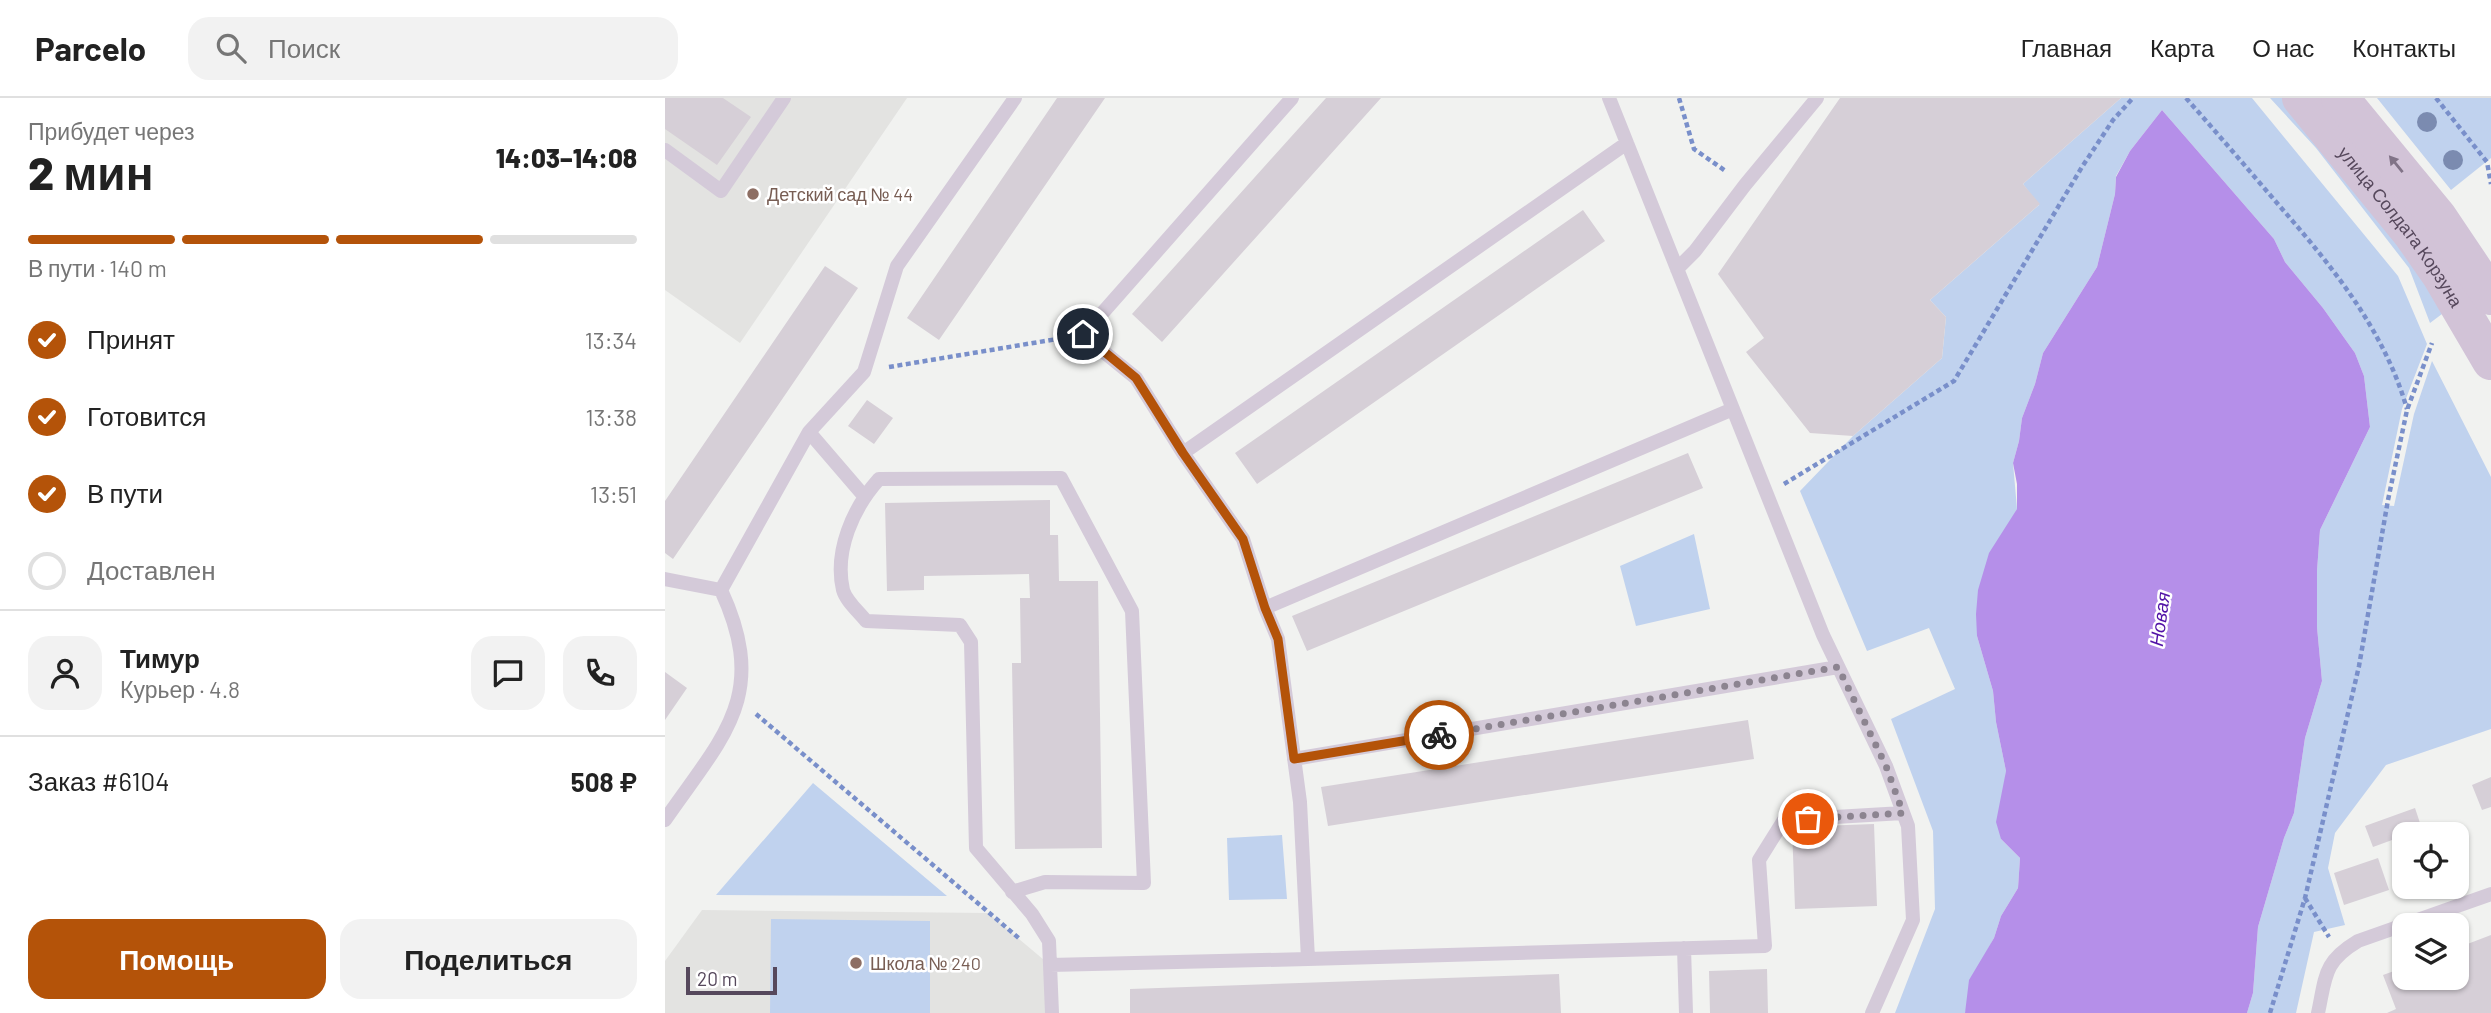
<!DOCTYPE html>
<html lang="ru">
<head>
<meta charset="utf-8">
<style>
	:root { --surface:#fff; --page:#f2f2f2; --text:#222; --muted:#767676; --line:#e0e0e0; --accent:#b45309 }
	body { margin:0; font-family:Barlow,sans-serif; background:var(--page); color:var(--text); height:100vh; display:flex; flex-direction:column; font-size:26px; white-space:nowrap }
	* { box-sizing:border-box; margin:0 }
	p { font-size:23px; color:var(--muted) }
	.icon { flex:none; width:38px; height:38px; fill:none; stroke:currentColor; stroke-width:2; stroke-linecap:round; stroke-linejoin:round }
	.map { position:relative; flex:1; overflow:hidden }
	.sheet { display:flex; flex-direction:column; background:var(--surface); width:665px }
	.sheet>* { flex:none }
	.fabs { position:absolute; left:1727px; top:724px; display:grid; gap:14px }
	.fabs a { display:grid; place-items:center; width:77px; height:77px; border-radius:14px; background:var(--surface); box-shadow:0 2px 5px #0004; font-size:35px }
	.scale { position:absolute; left:21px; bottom:18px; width:91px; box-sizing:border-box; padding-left:7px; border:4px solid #56485c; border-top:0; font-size:19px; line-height:24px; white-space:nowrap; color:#56485c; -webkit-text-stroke:5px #fff; paint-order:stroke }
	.pin { position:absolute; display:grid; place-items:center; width:60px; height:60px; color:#fff; margin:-30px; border:4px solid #fff; border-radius:50%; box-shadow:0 2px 7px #0007 }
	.courier { position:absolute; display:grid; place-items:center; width:70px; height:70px; margin:-35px; border:5px solid #b45309; border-radius:50%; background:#fff; color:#222; box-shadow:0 2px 9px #0007 }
	.headline em { font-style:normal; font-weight:800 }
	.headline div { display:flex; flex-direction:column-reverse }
	.headline { display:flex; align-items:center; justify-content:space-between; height:119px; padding:0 28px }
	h1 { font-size:46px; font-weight:800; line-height:52px }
	.bar { display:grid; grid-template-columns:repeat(4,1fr); gap:10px 7px; align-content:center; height:84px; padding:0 28px }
	.bar i { height:9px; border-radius:5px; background:var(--line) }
	.bar .on { background:var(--accent) }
	.bar p { grid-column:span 4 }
	.line { display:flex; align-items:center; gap:18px; padding:0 28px; border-top:2px solid var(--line) }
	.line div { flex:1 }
	.round { display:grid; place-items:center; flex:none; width:74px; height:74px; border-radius:21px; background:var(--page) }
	ol { padding:0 28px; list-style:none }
	li { display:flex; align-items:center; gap:21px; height:77px }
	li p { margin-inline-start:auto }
	li .icon { padding:7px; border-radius:50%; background:var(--accent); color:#fff; stroke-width:4 }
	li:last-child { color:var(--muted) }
	li i { width:38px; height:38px; border:4px solid var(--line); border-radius:50% }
	.button { display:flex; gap:14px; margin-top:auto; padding:14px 28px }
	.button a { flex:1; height:80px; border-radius:21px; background:var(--accent); color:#fff; font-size:28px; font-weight:800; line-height:80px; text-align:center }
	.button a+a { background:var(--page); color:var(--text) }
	header { display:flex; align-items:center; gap:42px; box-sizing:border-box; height:98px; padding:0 35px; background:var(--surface); border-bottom:2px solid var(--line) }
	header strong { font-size:33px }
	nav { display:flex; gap:38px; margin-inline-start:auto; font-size:24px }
	.search { width:490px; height:63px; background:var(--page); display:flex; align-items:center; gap:18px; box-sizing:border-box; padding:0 24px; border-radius:21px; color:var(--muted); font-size:26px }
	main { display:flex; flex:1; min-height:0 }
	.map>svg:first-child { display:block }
</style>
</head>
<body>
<header>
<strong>Parcelo</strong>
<div class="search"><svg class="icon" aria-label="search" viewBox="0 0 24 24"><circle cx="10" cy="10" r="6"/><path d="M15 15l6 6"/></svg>Поиск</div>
<nav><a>Главная</a><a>Карта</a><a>О нас</a><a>Контакты</a></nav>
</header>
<main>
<section class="sheet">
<div class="headline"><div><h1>2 мин</h1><p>Прибудет через</p></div><em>14:03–14:08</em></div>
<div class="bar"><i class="on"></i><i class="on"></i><i class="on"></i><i></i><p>В пути · 140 m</p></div>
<ol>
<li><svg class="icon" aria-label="check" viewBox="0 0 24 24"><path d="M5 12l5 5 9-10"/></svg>Принят<p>13:34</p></li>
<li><svg class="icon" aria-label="check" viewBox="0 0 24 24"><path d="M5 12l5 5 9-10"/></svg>Готовится<p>13:38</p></li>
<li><svg class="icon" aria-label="check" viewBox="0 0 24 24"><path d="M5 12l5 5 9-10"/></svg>В пути<p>13:51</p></li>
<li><i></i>Доставлен</li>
</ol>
<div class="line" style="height:126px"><a class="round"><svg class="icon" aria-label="person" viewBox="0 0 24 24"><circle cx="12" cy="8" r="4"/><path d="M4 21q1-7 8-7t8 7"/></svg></a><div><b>Тимур</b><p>Курьер · 4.8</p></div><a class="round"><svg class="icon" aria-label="chat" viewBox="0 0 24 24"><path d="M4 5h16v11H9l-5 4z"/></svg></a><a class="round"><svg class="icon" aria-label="phone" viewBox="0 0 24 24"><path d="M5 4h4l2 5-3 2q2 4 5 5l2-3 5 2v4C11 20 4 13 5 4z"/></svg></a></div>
<div class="line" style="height:91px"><div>Заказ #6104</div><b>508 ₽</b></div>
<div class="button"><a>Помощь</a><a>Поделиться</a></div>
</section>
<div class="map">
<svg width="1826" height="915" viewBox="0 0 1826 915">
	<rect width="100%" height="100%" fill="#f1f2f0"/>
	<path fill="#e3e3e1" d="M0 0H242L75 245 0 192Z
		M37 812 323 815 385 867 387 915H0V863Z"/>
	<path fill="#c0d2ee" d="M1456 0H1587L1733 178 1762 246 1737 311 1717 407 1729 408 1749 316 1767 263 1826 379V631L1721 667 1670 735 1663 770 1680 827 1649 834 1631 915H1582L1588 895 1593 829 1619 740 1629 715 1640 640 1657 583 1652 529V473L1655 432 1705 329 1699 278 1690 255 1658 210 1620 164 1609 141 1497 12 1465 53 1451 78 1450 96 1432 169 1378 255 1370 286 1357 320 1354 343 1348 365 1352 411 1312 538 1328 593 1331 624 1341 673 1336 741 1355 760 1353 790 1336 818 1329 840 1318 860 1300 915H1230L1270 811 1268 733 1226 621 1290 591 1264 530 1202 553 1135 393 1188 338 1277 260 1281 219 1265 202 1374 107 1358 86Z
		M1605 0H1623L1785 210 1765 225 1744 170 1651 50Z
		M1712 0H1826V60L1786 92Z
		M1029 436 1045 511 971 528 955 468Z
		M148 685 282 798 51 797Z
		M617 737 622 801 564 802 562 740Z
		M106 821 265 823V915H105Z"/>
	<path fill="#b58fe9" d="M1497 12 1609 141 1620 164 1658 210 1690 255 1699 278 1705 329 1655 432 1652 473V529L1657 583 1640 640 1629 715 1619 740 1593 829 1588 895 1582 915H1300L1304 882 1329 840 1336 818 1353 790 1355 760 1336 741 1331 724 1341 673 1331 624 1328 593 1312 538 1311 516 1313 492 1324 455 1352 411V386L1348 365 1354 343 1357 320 1370 286 1378 255 1432 169 1450 96 1451 79 1465 53Z"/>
	<path fill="#d6cfd7" d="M0 0H58L86 19 52 67 0 31Z
		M392 0H440L274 242 242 220Z
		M661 0H716L497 244 467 216Z
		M1175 0H1456L1358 86 1375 106 1265 202 1281 219 1277 260 1188 338 1145 335 1081 254 1099 240 1053 176Z
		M918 112 940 143 592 386 570 355Z
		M160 168 193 190 8 461 0 455V403Z
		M202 302 228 320 209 346 183 328Z
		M1023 355 1038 390 642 553 627 518Z
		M385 402V437H393L394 483H433L437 750 350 751 347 565H356L355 500H365L364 476 259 478V492L222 493 220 405Z
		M0 574 22 590 0 622Z
		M1083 622 1089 661 663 728 656 689Z
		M1826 679V709L1817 712 1807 687Z
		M1750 710 1757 731 1708 749 1700 728Z
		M1209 726 1212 808 1130 811 1127 729Z
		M1713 760 1724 792 1679 807 1669 775Z
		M1826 837V915H1722L1731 911 1718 877 1740 869V880H1792V850Z
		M1102 871 1103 915H1045L1044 873Z
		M894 876 896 915H465V891Z"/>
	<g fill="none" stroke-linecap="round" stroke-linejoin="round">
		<path stroke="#798fca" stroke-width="4.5" stroke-dasharray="5 3.5" stroke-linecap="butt" d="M1014 0 1029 51 1062 74
			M1521 0C1552 35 1582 70 1612 105 1666 167 1719 231 1742 311
			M1771 0 1822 64 1826 86
			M224 269 398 240
			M1119 386 1289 283 1417 69 1448 22 1468 0
			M91 616 356 842
			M1640 800 1664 839
			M1605 915 1640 800 1694 568 1723 402 1742 312 1767 245"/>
		<path stroke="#d4cad9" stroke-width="14" d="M944 0 1158 537 1221 668 1243 728 1248 822 1207 915
			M0 52 56 93 119 0
			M1012 171 1030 153 1080 87 1152 0
			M144 334 199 398
			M518 355 962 45
			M0 481 56 492C105 598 58 638 0 722
			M56 492 144 334 199 274 232 168 350 0
			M600 510 1068 311
			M629 661 1173 569
			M347 794 380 784 479 785 467 513 396 380 214 381C188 410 169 453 178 492 181 503 194 514 201 523L295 527 306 544 311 750 367 816 384 843 387 915
			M1019 850 1021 915
			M643 861 1100 848 1094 762 1119 722 1238 715
			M385 867 643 861 635 704 613 541 600 510 578 441 518 355 471 280 418 237 627 0
			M1653 915C1661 878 1658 864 1693 843L1826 796"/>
		<g stroke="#d2c3d7" stroke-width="38">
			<path id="s1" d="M1636 0 1747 136 1775 176 1826 263"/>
			<path d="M1675 0 1773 119 1826 198"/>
		</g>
	</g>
	<g fill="#7b8bb0">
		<circle cx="1762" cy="24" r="10"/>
		<circle cx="1788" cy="62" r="10"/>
	</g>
	<defs><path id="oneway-solid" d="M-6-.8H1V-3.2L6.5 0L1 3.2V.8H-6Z" transform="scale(1.75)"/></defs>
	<use fill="#817387" href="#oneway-solid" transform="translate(1731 66) rotate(-129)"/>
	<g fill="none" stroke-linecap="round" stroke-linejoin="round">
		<path stroke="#8c8490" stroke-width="7" stroke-dasharray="0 12.6" d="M774 637 1173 569 1221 668 1238 715 1143 721"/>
		<path stroke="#b45309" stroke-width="9" d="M418 236 471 280 518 355 578 441 600 510 613 541 629 661 774 637"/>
	</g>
	<g fill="#8d6e63" stroke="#fff" stroke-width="2.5">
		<circle cx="88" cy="96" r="7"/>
		<circle cx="191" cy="865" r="7"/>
	</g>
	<g text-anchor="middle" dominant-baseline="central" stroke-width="5" stroke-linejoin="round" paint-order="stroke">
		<g font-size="18" fill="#785e54" stroke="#fff" text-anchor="start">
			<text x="102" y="96">Детский сад № 44</text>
			<text x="205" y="865">Школа № 240</text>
		</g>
		<g font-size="18" fill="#56485c" stroke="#fff">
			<text stroke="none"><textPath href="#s1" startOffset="163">улица Солдата Корзуна</textPath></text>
		</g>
		<g font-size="19" font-style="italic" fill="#5112a6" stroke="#fff">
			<text transform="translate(1494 521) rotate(-82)">Новая</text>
		</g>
	</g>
</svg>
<div class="fabs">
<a><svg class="icon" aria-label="locate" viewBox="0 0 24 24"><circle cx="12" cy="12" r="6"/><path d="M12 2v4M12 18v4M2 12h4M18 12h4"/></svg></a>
<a><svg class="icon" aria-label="layers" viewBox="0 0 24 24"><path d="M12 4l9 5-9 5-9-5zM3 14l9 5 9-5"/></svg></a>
</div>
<div class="scale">20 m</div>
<div class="pin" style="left:1143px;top:721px;background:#ea580c"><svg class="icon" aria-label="bag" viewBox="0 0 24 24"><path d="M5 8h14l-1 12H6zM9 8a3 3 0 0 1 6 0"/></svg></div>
<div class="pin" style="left:418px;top:236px;background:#1f2937"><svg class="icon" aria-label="home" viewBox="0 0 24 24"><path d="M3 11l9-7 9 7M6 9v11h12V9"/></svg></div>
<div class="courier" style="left:774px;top:637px"><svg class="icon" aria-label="bike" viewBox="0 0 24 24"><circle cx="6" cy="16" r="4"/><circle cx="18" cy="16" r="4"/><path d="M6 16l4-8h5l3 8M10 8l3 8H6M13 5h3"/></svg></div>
</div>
</main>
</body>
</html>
